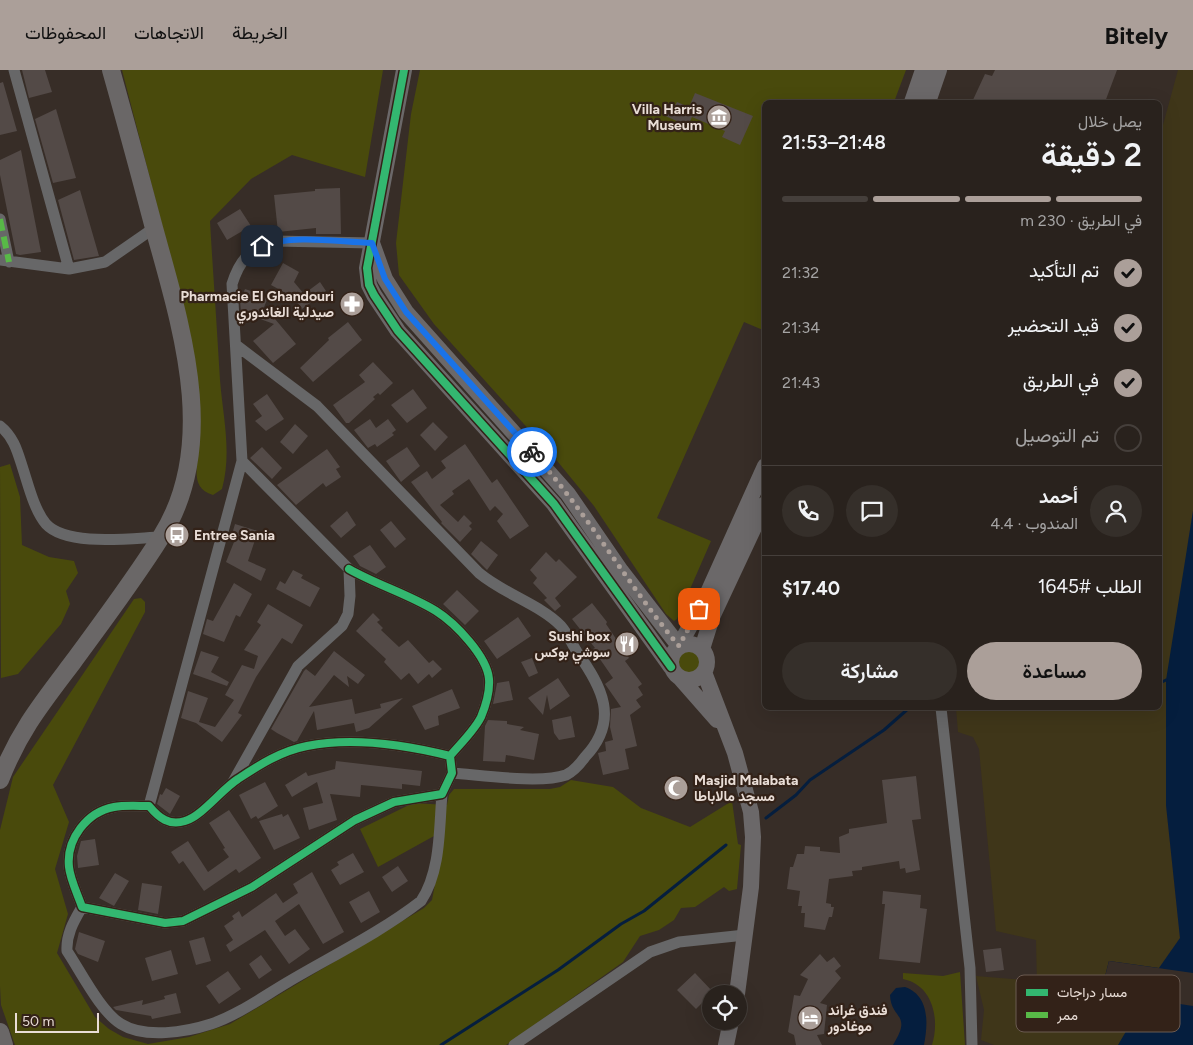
<!DOCTYPE html>
<html lang="ar">
<head>
<meta charset="utf-8">
<style>
	:root { --surface:#29221d; --page:#352f2a; --text:#f1f3f6; --muted:#a5a4a4; --line:#453f3b; --accent:#ab9f99 }
	body { margin:0; font-family:Figtree,Vazirmatn,sans-serif; background:var(--page); color:var(--text); direction:rtl; height:100vh; display:flex; flex-direction:column; font-size:19px; white-space:nowrap }
	* { box-sizing:border-box; margin:0 }
	p { font-size:16px; color:var(--muted) }
	.icon { flex:none; width:28px; height:28px; fill:none; stroke:currentColor; stroke-width:2; stroke-linecap:round; stroke-linejoin:round }
	.map { position:relative; flex:1; overflow:hidden; direction:ltr }
	.panel { position:absolute; left:762px; top:30px; width:400px; height:610px; display:flex; flex-direction:column; background:var(--surface); border-radius:8px; box-shadow:0 5px 20px #0002,0 0 0 1px var(--line); direction:rtl }
	.panel>* { flex:none }
	.fabs { position:absolute; left:702px; top:915px; display:grid; gap:10px }
	.fabs a { display:grid; place-items:center; width:45px; height:45px; border-radius:50%; background:var(--surface); box-shadow:0 5px 20px #0002,0 0 0 1px var(--line); font-size:25px }
	.scale { position:absolute; left:15px; bottom:12px; width:84px; box-sizing:border-box; padding-left:5px; border:2px solid #e9ddd6; border-top:0; font-size:14px; line-height:18px; white-space:nowrap; color:#e9ddd6; -webkit-text-stroke:4px #332218; paint-order:stroke }
	.pin { position:absolute; display:grid; place-items:center; width:42px; height:42px; color:#fff; margin:-21px; border-radius:10px; box-shadow:0 2px 8px #0006 }
	.courier { position:absolute; display:grid; place-items:center; width:50px; height:50px; margin:-25px; border:4px solid #1a73e8; border-radius:50%; background:#fff; color:#222; box-shadow:0 1px 6px #0007 }
	.head em { font-style:normal; font-weight:600 }
	.head div { display:flex; flex-direction:column-reverse }
	.head { display:flex; align-items:center; justify-content:space-between; height:85px; padding:0 20px }
	h1 { font-size:32px; font-weight:600; line-height:38px }
	.bar { display:grid; grid-template-columns:repeat(4,1fr); gap:8px 5px; align-content:center; height:60px; padding:0 20px }
	.bar i { height:6px; border-radius:4px; background:var(--line) }
	.bar .selected { background:var(--accent) }
	.bar p { grid-column:span 4 }
	.line { display:flex; align-items:center; gap:12px; padding:0 20px; border-top:1px solid var(--line) }
	.line div { flex:1 }
	.round { display:grid; place-items:center; flex:none; width:52px; height:52px; border-radius:26px; background:var(--page) }
	ol { padding:0 20px; list-style:none }
	li { display:flex; align-items:center; gap:15px; height:55px }
	li p { margin-inline-start:auto }
	li .icon { padding:5px; border-radius:50%; background:var(--accent); color:#111; stroke-width:4 }
	li:last-child { color:var(--muted) }
	li i { width:28px; height:28px; border:2px solid var(--line); border-radius:50% }
	.primary-button { display:flex; gap:10px; margin-top:auto; padding:10px 20px }
	.primary-button a { flex:1; height:58px; border-radius:30px; background:var(--accent); color:#111; font-size:20px; font-weight:600; line-height:58px; text-align:center }
	.primary-button a+a { background:var(--page); color:var(--text) }
	header { display:flex; align-items:center; gap:30px; box-sizing:border-box; height:70px; padding:0 25px; background:var(--accent); color:#111 }
	header strong { font-size:24px }
	nav { display:flex; gap:28px; margin-inline-start:auto; font-size:18px }
	.map>svg:first-child { display:block }
</style>
</head>
<body>
<header>
<strong>Bitely</strong>
<nav><a>الخريطة</a><a>الاتجاهات</a><a>المحفوظات</a></nav>
</header>
<div class="map">
<svg width="1193" height="975" viewBox="0 0 1193 975">
	<rect width="100%" height="100%" fill="#372d27"/>
	<path fill="#494a0c" d="M122 0H383L365 107 292 85 251 109 210 151C213 204 217 257 220 310 223 347 232 382 222 419L213 425C193 419 196 403 198 385L179 221Z
		M420 0H906L894 32H765V261L744 252 657 448 711 471 677 549 674 551 666 544 594 436 558 392 434 254 399 205 396 173 411 44Z
		M10 394 20 427 22 475 49 487 74 491 78 503 66 521 70 534 61 554 18 604 1 608 0 397Z
		M141 528 145 532V542L53 715 69 752 55 799 68 844 57 883 95 947 109 959 123 967 148 974 189 967 230 954 424 838 432 830 444 767 434 766 378 797 360 759 413 733 447 735 449 725 454 719H550L560 717 571 710 613 717 641 738 690 757 732 731 738 774 741 775 737 819 729 821 724 817 695 837 681 838 674 850 659 860 640 866 623 892 506 975H15L1 935 0 916V760L13 707 134 529Z
		M676 592a12 12 0 1 1 24 0a12 12 0 1 1-24 0Z
		M960 902 965 975H932C940 949 933 915 903 909V903L943 906Z"/>
	<path fill="#3f3619" d="M1178 0H1193V441L1188 471 1166 735 1180 868 1159 898 1109 891 1101 922 1037 915 1036 870 996 861 979 679 973 667 958 662 956 638H1160V66Z
		M976 906 1023 910V920L1134 948 1119 975H994L981 970 984 940Z"/>
	<path fill="#051e3e" d="M1193 441V975H1118L1145 929 1101 922 1109 891 1159 898 1180 868 1166 735V610Z
		M905 917C930 926 928 954 924 975H893C913 943 891 950 890 925L896 918Z"/>
	<path fill="#372d27" d="M1109 891 1193 903V936L1101 922Z"/>
	<g fill="none" stroke-linecap="round" stroke-linejoin="round">
		<path stroke="#051e3e" stroke-width="3" d="M1160 613 1166 610
			M766 748 796 725 810 710 884 660 909 638
			M441 975 558 900 621 854 644 841 726 775"/>
	</g>
	<path fill="#534a47" d="M22 0H45L52 22 29 28Z
		M995 0H1117L1105 32H972L985 4 992 6Z
		M3 12 17 61 0 65V13Z
		M695 23 753 46 740 75 722 67 725 61 692 47 688 56 663 45 668 34 674 37 677 32 689 37Z
		M56 39 76 108 53 113 35 49Z
		M21 80 41 182 20 185 16 184 0 105V90Z
		M340 118 341 164H316V158L278 162 274 125 315 121V119Z
		M80 120 99 186 74 190 58 130Z
		M240 139 251 156 227 170 217 153Z
		M283 193 299 202 294 212 304 224 320 212 326 221 302 239 293 227 271 215Z
		M245 219 268 227 263 240 270 243 296 274 273 293 253 271 274 254 241 242 240 231Z
		M348 252 362 270 313 312 300 298 329 270 328 268Z
		M373 292 393 313 380 325 378 323 373 327 375 329 349 353H346L333 335 365 312 359 305Z
		M413 319 427 338 407 353 391 335Z
		M267 324 284 349 266 361 255 351 262 346 253 334Z
		M370 349 376 358 388 349 396 360 392 363 394 365 377 377 375 374 368 378 354 360Z
		M433 352 448 367 435 381 420 365Z
		M295 354 308 366 293 384 280 372Z
		M465 374 492 413 497 409 529 456 510 469 497 451 503 444 495 436 490 441 469 409 452 421 454 424 440 435 458 452 464 445 472 453 469 456 472 459 460 472 441 453 442 452 411 412 427 401 432 409 446 398 441 391Z
		M262 377 282 398 272 409 250 388Z
		M407 377 420 396 401 412 386 391Z
		M327 379 340 397 336 399 341 407 326 417 323 413 296 435 277 415Z
		M347 441 356 455 341 468 330 456Z
		M391 451 406 469 395 478 380 460Z
		M235 454 258 461 248 491 266 499 261 511 226 492 234 472 230 471Z
		M481 471 498 485 487 500 471 484Z
		M370 475 386 497 376 504 360 496 353 486Z
		M546 482 556 492 559 489 577 507 555 528 561 536 555 541 544 530 547 528 533 513 537 508 530 500Z
		M293 500 303 505 301 508 320 518 310 537 276 519 280 511 285 514Z
		M234 513 252 524 240 547 236 545 224 572 203 564 207 549 213 551Z
		M457 520 479 541 465 555 443 534Z
		M592 533 607 552 606 554 629 588 625 591 642 614 638 617 643 625 636 630 641 637 630 645 637 676 625 679 629 699 603 705 598 683 606 681 605 672 613 670 610 657 611 639 621 637 605 614 613 608 593 579 595 578 572 549Z
		M268 534 303 555 292 574 282 568 256 607 238 643 242 645 222 672 196 653 181 648 188 621 208 628 199 652 215 657 234 630 225 625 242 595 254 599 258 586 244 580 261 555 257 552Z
		M373 543 380 550 377 552 383 558 381 560 399 577 408 570 429 593 433 590 442 599 432 608 429 604 418 614 409 603 401 610 384 592 386 589 356 561Z
		M518 547 531 566 497 589 484 571Z
		M201 581 219 587 211 602 229 612 227 616 193 604Z
		M334 581 365 605 358 614 347 606 349 617 334 605 309 637 352 629 355 644 381 638 380 634 403 628 369 658 356 662 354 653 317 660 314 641 297 671 294 672 277 663 271 659 304 601 306 599 315 606Z
		M532 588 538 603 529 607 521 592Z
		M558 608 570 626 550 640 547 625 543 645 528 628Z
		M509 611 513 630 493 634 497 613Z
		M452 619 460 638 438 646 439 655 425 660 412 636Z
		M571 646 575 667 559 670 554 663 552 650Z
		M488 650 507 651V654L524 657 520 660 539 664 534 690 506 685 505 692 483 691 485 656Z
		M336 691 422 701 420 716 402 714V719L361 715 360 727 330 724 337 750 309 760 303 738 323 733 317 712 292 727 285 715 306 702 308 706 335 699Z
		M676 705 688 723 675 731 664 714Z
		M916 706 921 749 912 750 920 800 906 803 905 798 900 799 899 791 862 797V800L852 801 853 806 829 809 826 833 831 834V837H834L832 847H829L825 860 804 857 805 843H801L802 836H798L800 821 787 819 790 797H793L797 784H804L805 776 820 777V781L840 783 839 767 849 763V759L887 753 882 710Z
		M265 712 278 736 258 749 256 746 251 749 239 725Z
		M166 718 180 726 170 744 157 734 160 724 162 725Z
		M229 740 261 788 239 803 236 799 204 821 183 791 179 794 171 782 188 771 208 802 229 787 223 779 225 778 209 753Z
		M282 744 283 747 288 744 300 768 274 780 259 751Z
		M95 769 99 795 78 798 77 786 81 771Z
		M353 783 364 802 340 815 331 800 339 795 337 792Z
		M398 796 408 811 392 822 382 807Z
		M312 802 344 862 323 874 299 834 275 851 285 866 295 859 310 879 289 894 265 860 230 882 226 875 233 870 224 856 234 849 232 846 239 841 242 847 276 823 283 833 298 823 293 814Z
		M115 803 129 811 114 836 99 828Z
		M142 813 162 816 158 844 138 840Z
		M369 821 380 842 361 853 349 832Z
		M883 821 921 825 920 838 927 839 920 893 879 889 885 834H882Z
		M79 862 105 871 98 892 78 884 75 879Z
		M204 867 211 891 196 895 189 871Z
		M1001 878 1004 900 986 902 983 880Z
		M171 880 178 904 152 911 145 888Z
		M820 884 827 892 834 887 841 896 835 901 841 908 820 933 827 935 824 964 817 965 822 975H796L794 965 788 962 794 925 800 926 808 909 800 905Z
		M261 885 272 900 259 909 249 894Z
		M228 901 241 919 219 934 206 916Z
		M695 903 713 922 696 939 677 920Z
		M176 923 181 943 152 949 151 946 116 940 113 937 143 930 142 935 165 929 164 926Z"/>
	<g fill="none" stroke-linecap="round" stroke-linejoin="round">
		<path stroke="#676768" stroke-width="11" d="M14 0 69 199
			M0 149 9 192
			M0 190 69 199 105 192 154 158
			M236 275 317 336 479 503C504 524 541 535 561 556 568 564 572 574 577 582 602 617 620 650 585 687 580 694 574 701 566 705 540 714 481 705 452 703
			M0 356C15 368 18 384 24 402 29 418 35 441 46 454 67 477 132 468 161 467
			M349 499C377 515 408 524 436 541 455 553 487 586 489 609 490 622 486 635 481 647 474 661 460 674 450 686L452 703 442 724 394 732 355 750 252 817 183 851 165 853 82 837C78 825 70 809 69 797 66 769 87 742 114 737 124 735 138 736 149 736 159 748 169 756 185 751 202 746 222 719 238 709 259 695 281 681 307 676 352 667 406 675 450 686
			M941 638 970 898 972 975
			M233 712 298 596 342 556 348 544 350 526 349 499 242 391
			M149 736 242 391 232 214C240 189 249 180 275 171L372 173
			M82 837C74 851 66 864 67 881 81 902 101 942 121 954 145 969 186 962 211 954 238 945 264 926 288 912 332 886 381 862 421 831 441 801 439 758 442 724
			M514 975 650 882 679 872 745 865"/>
		<path stroke="#6b6869" stroke-width="16" d="M404 0 367 198 369 215 374 225 398 261 554 434 671 597
			M912 32 923 0
			M928 32 939 0
			M372 173 385 209 406 242 568 424 621 501 679 576 706 527 765 396
			M671 592a18 18 0 1 1 36 0a18 18 0 1 1-36 0Z
			M702 579 712 547 765 434
			M704 602 735 683 751 742 753 767 751 817 737 924
			M681 609 717 650
			M726 975 731 951"/>
		<path stroke="#6a6767" stroke-width="18" d="M0 710C19 661 42 633 73 592 103 551 134 510 161 467 220 374 181 256 154 158 140 105 126 53 111 0
			M0 962 4 975"/>
		<path stroke="#58b947" stroke-width="6" stroke-dasharray="12 6" stroke-linecap="butt" d="M0 149 9 192"/>
		<defs>
			<path id="cycleway" d="M404 0 367 198 369 215 374 225 398 261 554 434 671 597
				M349 499C377 515 408 524 436 541 455 553 487 586 489 609 490 622 486 635 481 647 474 661 460 674 450 686L452 703 442 724 394 732 355 750 252 817 183 851 165 853 82 837C78 825 70 809 69 797 66 769 87 742 114 737 124 735 138 736 149 736 159 748 169 756 185 751 202 746 222 719 238 709 259 695 281 681 307 676 352 667 406 675 450 686"/>
		</defs>
		<use href="#cycleway" stroke="#332218" stroke-width="11"/>
		<use href="#cycleway" stroke="#33b770" stroke-width="8"/>
	</g>
	<g fill="none" stroke-linecap="round" stroke-linejoin="round">
		<path stroke="#ab9f99" stroke-width="5" stroke-dasharray="0 9" d="M532 382C587 442 627 514 679 576L699 539"/>
		<path stroke="#1a73e8" stroke-width="6" d="M262 176C295 164 337 172 372 173L385 209 406 242 532 382"/>
	</g>
	<defs>
		<symbol id="museum-disc" viewBox="-11 -11 22 22"><circle r="9.5" fill="#ab9f99" stroke="#332218"/><path d="M0-6L6-3V-2H-6V-3ZM-5-1h2V3h-2ZM-1-1h2V3h-2ZM3-1h2V3H3ZM-6 4H6V6H-6Z" fill="#fff"/></symbol>
		<symbol id="pharmacy-disc" viewBox="-11 -11 22 22"><circle r="9.5" fill="#ab9f99" stroke="#332218"/><path d="M-2-6h4v4h4v4h-4v4h-4v-4h-4v-4h4Z" fill="#fff"/></symbol>
		<symbol id="bus-disc" viewBox="-11 -11 22 22"><circle r="9.5" fill="#ab9f99" stroke="#332218"/><path d="M-5-6H5V4H4V6H2V4H-2V6H-4V4H-5ZM-3.5-4V0h7V-4ZM-3.5 1.2v1.5H-2V1.2ZM2 1.2v1.5H3.5V1.2Z" fill="#fff"/></symbol>
		<symbol id="restaurant-disc" viewBox="-11 -11 22 22"><circle r="9.5" fill="#ab9f99" stroke="#332218"/><path d="M-5-6h1v4h1v-4h1v4h1v-4h1v5L-1.5 .5V6h-2V.5L-5-1ZM5-6V6H3V1.5H1.5Q1.5-4 5-6Z" fill="#fff"/></symbol>
		<symbol id="mosque-disc" viewBox="-11 -11 22 22"><circle r="9.5" fill="#ab9f99" stroke="#332218"/><path d="M3.5-4.9A6 6 0 1 0 3.5 4.9A5 5 0 1 1 3.5-4.9Z" fill="#fff"/></symbol>
		<symbol id="hotel-disc" viewBox="-11 -11 22 22"><circle r="9.5" fill="#ab9f99" stroke="#332218"/><path d="M-6-4.5h1.5V1H6V5H4.5V3h-9V5H-6ZM-4 0a1.8 1.8 0 1 1 3.6 0ZM.5 0V-2.5h3Q6-2.5 6 0Z" fill="#fff"/></symbol>
	</defs>
	<g fill-rule="evenodd">
		<use href="#museum-disc" x="705" y="33" width="28" height="28"/>
		<use href="#pharmacy-disc" x="338" y="220" width="28" height="28"/>
		<use href="#bus-disc" x="163" y="451" width="28" height="28"/>
		<use href="#restaurant-disc" x="613" y="560" width="28" height="28"/>
		<use href="#mosque-disc" x="662" y="704" width="28" height="28"/>
		<use href="#hotel-disc" x="796" y="934" width="28" height="28"/>
	</g>
	<g text-anchor="middle" dominant-baseline="central" stroke-width="4.5" stroke-linejoin="round" paint-order="stroke">
		<g font-size="14" font-weight="bold" fill="#e9ddd6" stroke="#332218" text-anchor="end">
			<text x="702" y="39">Villa Harris<tspan x="702" dy="16">Museum</tspan></text>
			<text x="334" y="226">Pharmacie El Ghandouri<tspan x="334" dy="16">صيدلية الغاندوري</tspan></text>
			<text x="194" y="465" text-anchor="start">Entree Sania</text>
			<text x="610" y="566">Sushi box<tspan x="610" dy="16">سوشي بوكس</tspan></text>
			<text x="694" y="710" text-anchor="start">Masjid Malabata<tspan x="694" dy="16">مسجد مالاباطا</tspan></text>
			<text x="828" y="940" text-anchor="start">فندق غراند<tspan x="828" dy="16">موغادور</tspan></text>
		</g>
	</g>
	<rect x="1016" y="905" width="164" height="57" rx="8" fill="#332218" stroke="#6a5a51" stroke-width="1"/>
	<rect x="1026" y="919" width="22" height="7" fill="#33b770"/>
	<rect x="1026" y="942" width="22" height="6" fill="#58b947"/>
	<g font-size="14" fill="#e9ddd6">
		<text x="1057" y="927">مسار دراجات</text>
		<text x="1057" y="950">ممر</text>
	</g>
</svg>
<div class="fabs">
<a><svg class="icon" aria-label="locate" viewBox="0 0 24 24"><circle cx="12" cy="12" r="6"/><path d="M12 2v4M12 18v4M2 12h4M18 12h4"/></svg></a>
</div>
<div class="scale">50 m</div>
<div class="pin" style="left:699px;top:539px;background:#ea580c"><svg class="icon" aria-label="bag" viewBox="0 0 24 24"><path d="M5 8h14l-1 12H6zM9 8a3 3 0 0 1 6 0"/></svg></div>
<div class="pin" style="left:262px;top:176px;background:#1f2937"><svg class="icon" aria-label="home" viewBox="0 0 24 24"><path d="M3 11l9-7 9 7M6 9v11h12V9"/></svg></div>
<div class="courier" style="left:532px;top:382px"><svg class="icon" aria-label="bike" viewBox="0 0 24 24"><circle cx="6" cy="16" r="4"/><circle cx="18" cy="16" r="4"/><path d="M6 16l4-8h5l3 8M10 8l3 8H6M13 5h3"/></svg></div>
<section class="panel">
<div class="head"><div><h1>2 دقيقة</h1><p>يصل خلال</p></div><em>21:48–21:53</em></div>
<div class="bar"><i class="selected"></i><i class="selected"></i><i class="selected"></i><i></i><p>في الطريق · 230 m</p></div>
<ol>
<li><svg class="icon" aria-label="check" viewBox="0 0 24 24"><path d="M5 12l5 5 9-10"/></svg>تم التأكيد<p>21:32</p></li>
<li><svg class="icon" aria-label="check" viewBox="0 0 24 24"><path d="M5 12l5 5 9-10"/></svg>قيد التحضير<p>21:34</p></li>
<li><svg class="icon" aria-label="check" viewBox="0 0 24 24"><path d="M5 12l5 5 9-10"/></svg>في الطريق<p>21:43</p></li>
<li><i></i>تم التوصيل</li>
</ol>
<div class="line" style="height:90px"><a class="round"><svg class="icon" aria-label="person" viewBox="0 0 24 24"><circle cx="12" cy="8" r="4"/><path d="M4 21q1-7 8-7t8 7"/></svg></a><div><b>أحمد</b><p>المندوب · 4.4</p></div><a class="round"><svg class="icon" aria-label="chat" viewBox="0 0 24 24"><path d="M4 5h16v11H9l-5 4z"/></svg></a><a class="round"><svg class="icon" aria-label="phone" viewBox="0 0 24 24"><path d="M5 4h4l2 5-3 2q2 4 5 5l2-3 5 2v4C11 20 4 13 5 4z"/></svg></a></div>
<div class="line" style="height:65px"><div>الطلب #1645</div><b>$17.40</b></div>
<div class="primary-button"><a>مساعدة</a><a>مشاركة</a></div>
</section>
</div>
</body>
</html>
